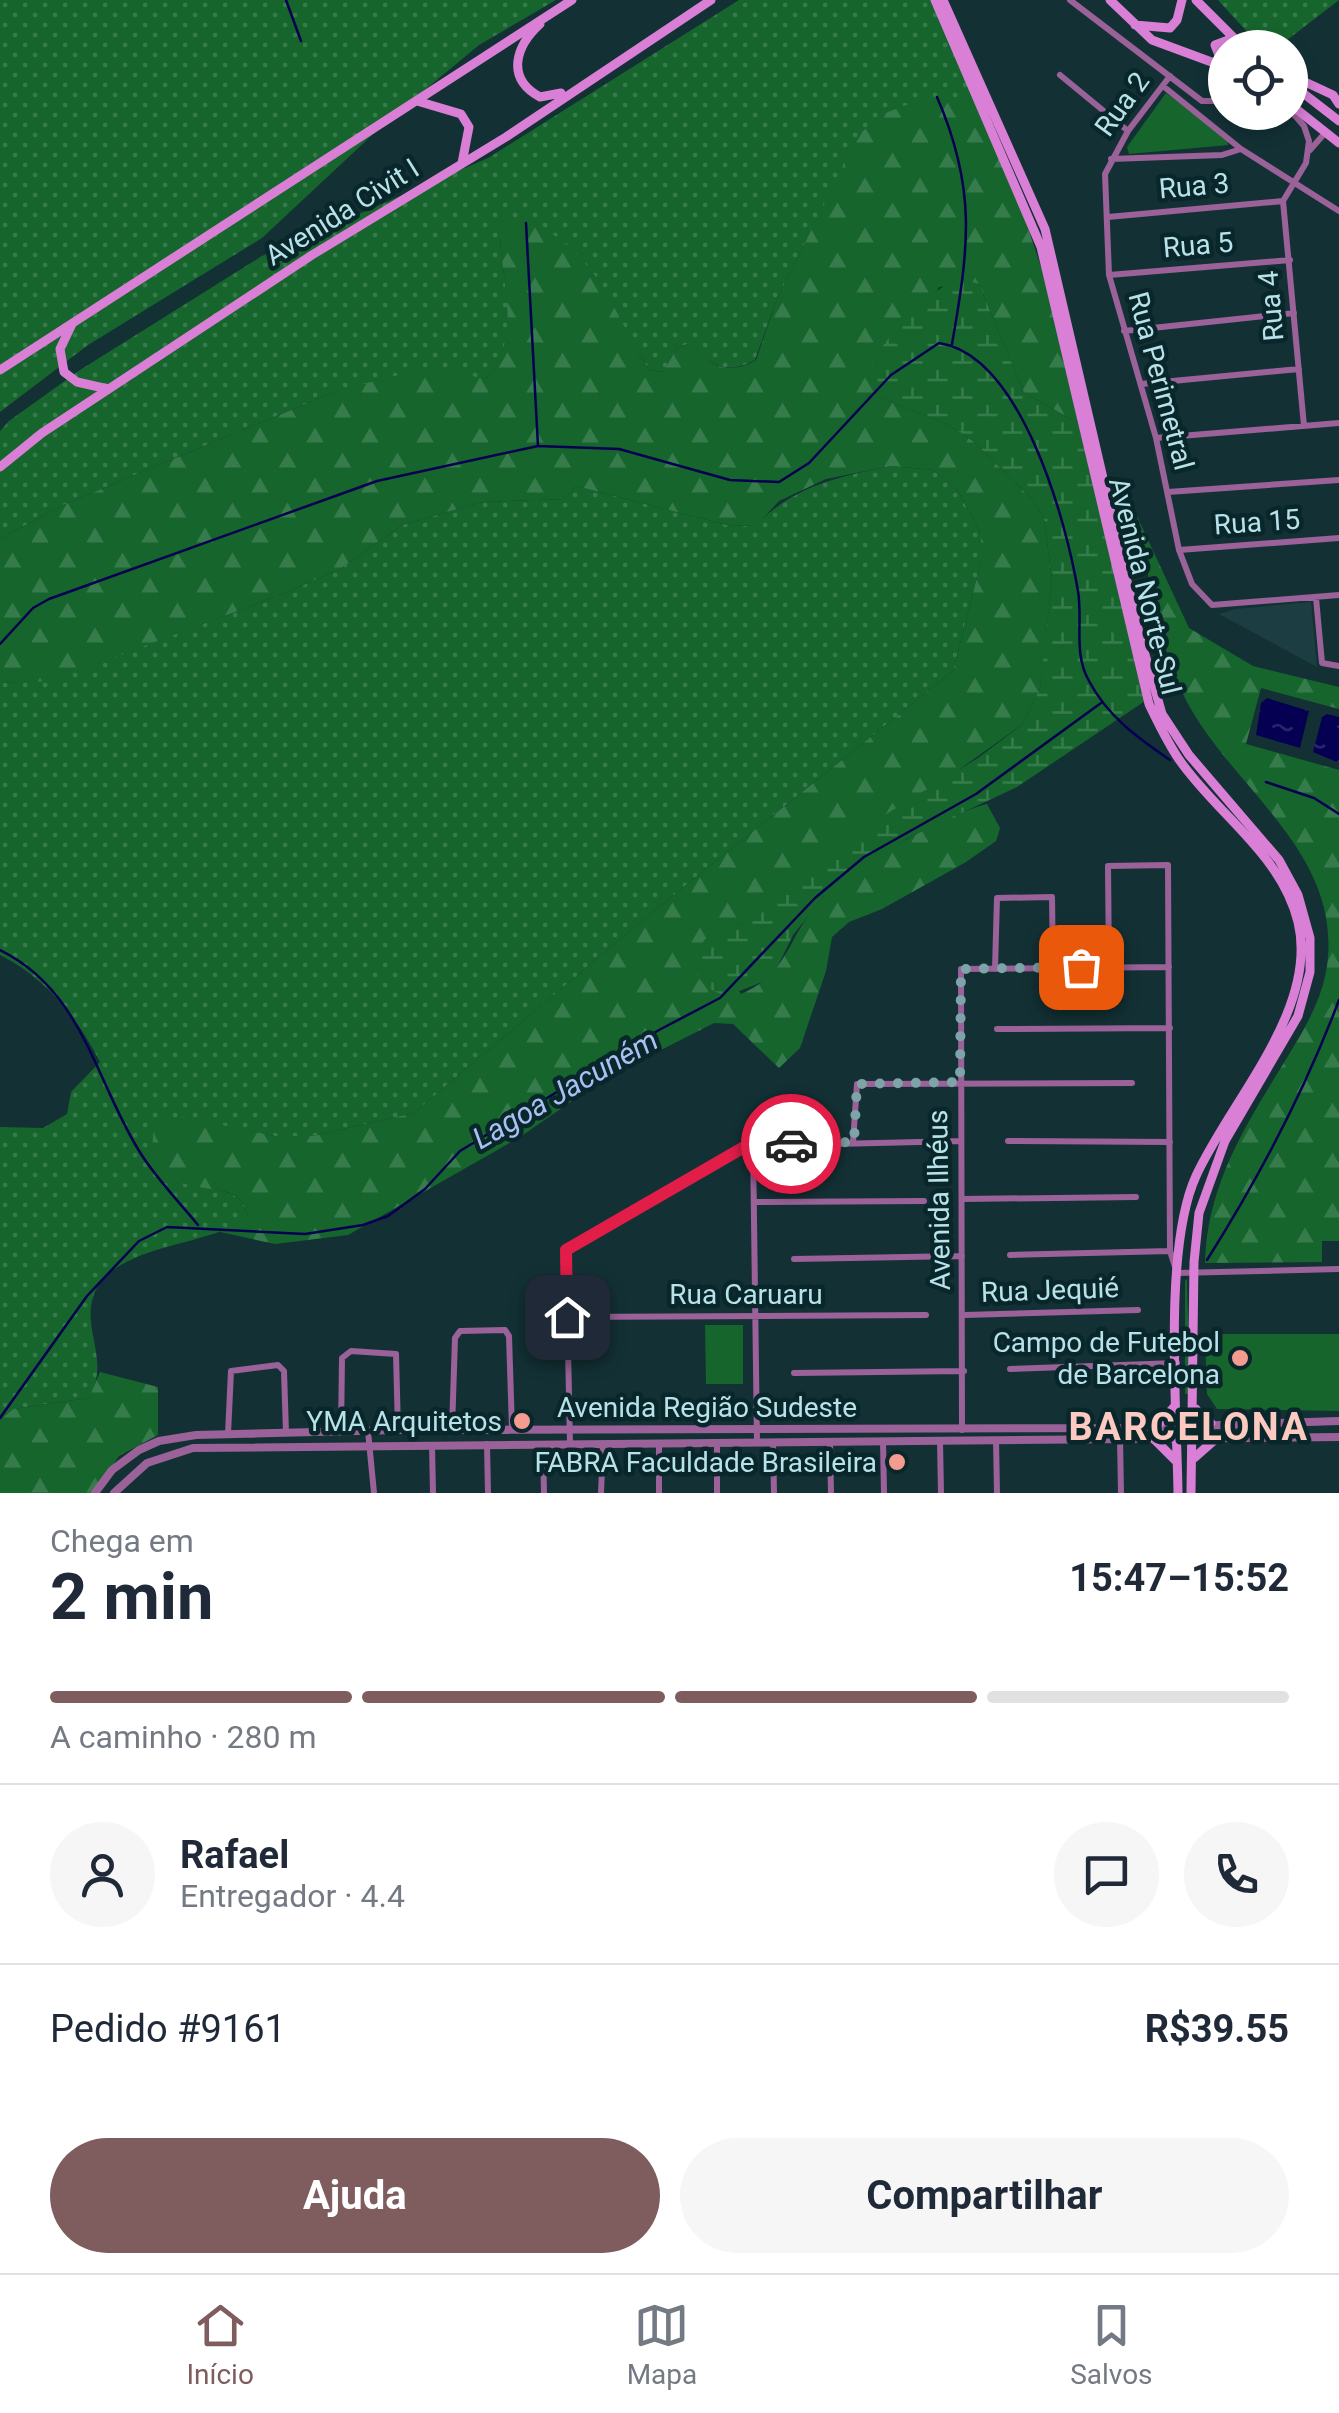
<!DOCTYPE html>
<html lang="pt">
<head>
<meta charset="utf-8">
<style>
	:root { --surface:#fff; --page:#f6f6f7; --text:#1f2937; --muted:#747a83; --line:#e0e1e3; --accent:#7f5d5f }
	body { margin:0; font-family:Roboto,sans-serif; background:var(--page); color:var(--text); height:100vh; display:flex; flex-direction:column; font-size:38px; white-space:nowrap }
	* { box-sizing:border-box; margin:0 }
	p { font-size:32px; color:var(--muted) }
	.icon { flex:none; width:55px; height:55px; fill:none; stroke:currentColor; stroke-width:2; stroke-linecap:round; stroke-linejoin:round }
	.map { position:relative; height:1493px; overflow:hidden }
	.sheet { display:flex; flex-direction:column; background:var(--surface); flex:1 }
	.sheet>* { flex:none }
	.controls { position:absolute; left:1208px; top:30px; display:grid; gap:20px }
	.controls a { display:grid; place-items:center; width:100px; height:100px; border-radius:50%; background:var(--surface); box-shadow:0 5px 15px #0003; font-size:50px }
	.pin { position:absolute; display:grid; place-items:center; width:85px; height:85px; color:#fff; margin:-42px; border-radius:20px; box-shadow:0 5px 15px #0006 }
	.courier { position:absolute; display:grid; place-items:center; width:100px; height:100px; margin:-50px; border:8px solid #e11d48; border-radius:50%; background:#fff; color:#222; box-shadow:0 2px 12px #0007 }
	.overview em { font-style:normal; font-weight:700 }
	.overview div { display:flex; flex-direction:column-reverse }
	.overview { display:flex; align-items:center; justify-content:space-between; height:170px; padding:0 50px }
	h1 { font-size:65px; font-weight:700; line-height:75px }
	.bar { display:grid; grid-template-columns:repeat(4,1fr); gap:15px 10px; align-content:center; height:120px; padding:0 50px }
	.bar i { height:12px; border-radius:8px; background:var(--line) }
	.bar .on { background:var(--accent) }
	.bar p { grid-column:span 4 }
	.line { display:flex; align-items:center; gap:25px; padding:0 50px; border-top:2px solid var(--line) }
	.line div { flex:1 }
	.round { display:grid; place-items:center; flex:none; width:105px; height:105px; border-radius:52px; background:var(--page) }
	.button { display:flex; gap:20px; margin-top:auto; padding:20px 50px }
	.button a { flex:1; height:115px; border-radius:60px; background:var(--accent); color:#fff; font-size:40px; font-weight:700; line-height:115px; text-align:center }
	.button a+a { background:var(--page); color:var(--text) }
	.tab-bar { display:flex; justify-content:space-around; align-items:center; height:140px; border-top:2px solid var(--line); background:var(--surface); font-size:28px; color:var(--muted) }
	.tab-bar a { display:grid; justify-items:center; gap:5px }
	.tab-bar .on { color:var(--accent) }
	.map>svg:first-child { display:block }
</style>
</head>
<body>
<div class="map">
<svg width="1339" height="1493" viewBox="0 0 1339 1493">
	<defs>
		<pattern id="grass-dots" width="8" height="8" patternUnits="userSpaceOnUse" patternTransform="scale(2.5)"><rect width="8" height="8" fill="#16652c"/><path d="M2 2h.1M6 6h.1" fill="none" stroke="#367b4b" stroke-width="1.8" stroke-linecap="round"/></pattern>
		<pattern id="forest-firs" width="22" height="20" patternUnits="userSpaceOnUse" patternTransform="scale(2.5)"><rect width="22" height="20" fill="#16652c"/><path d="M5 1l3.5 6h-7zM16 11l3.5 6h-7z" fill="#367b4b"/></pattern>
		<pattern id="wetland-marsh" width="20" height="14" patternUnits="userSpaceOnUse" patternTransform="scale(2.5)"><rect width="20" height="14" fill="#16652c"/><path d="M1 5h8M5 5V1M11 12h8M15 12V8" fill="none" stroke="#367b4b"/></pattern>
		<pattern id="water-ripples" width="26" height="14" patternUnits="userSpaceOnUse" patternTransform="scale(2.5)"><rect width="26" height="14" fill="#060052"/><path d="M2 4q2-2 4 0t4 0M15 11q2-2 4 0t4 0" fill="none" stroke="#28256b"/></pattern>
	</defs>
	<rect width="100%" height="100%" fill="#133135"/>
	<path fill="#1c3d42" d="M1311 602 1317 667 1219 614 1236 609Z"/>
	<path fill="url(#grass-dots)" d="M0 0H556L479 45 385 123 262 238 88 345 0 412Z
		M739 0H931L974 97 817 219 777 299 755 360C725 376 713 365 688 344L677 348 663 372 649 370 626 332 500 224C498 277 527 338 485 379L463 376 339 390 63 505 0 539V431L9 421 80 370 262 256 488 158Z
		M1218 0H1339L1278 47 1262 48Z
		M891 466 934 470 958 491 981 534V561L953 671 650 914 414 1113 312 1136H275L243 1130 211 1188C230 1193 244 1195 248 1217 211 1247 114 1243 94 1294 81 1330 111 1360 89 1398L13 1409 0 1420V1127L43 1128 67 1114 71 1092 100 1062C77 1017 46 978 0 955V683L51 680 280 595 340 569 402 525 482 502 564 499 576 486 727 525 755 526C794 486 837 477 891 466Z"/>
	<path fill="url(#forest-firs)" d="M974 97 1020 204 1045 279 1078 423 1024 393 979 284 939 287 879 397 949 425 973 441 1032 499 1044 518 1052 580 1044 655 1040 688 1023 724 744 923 705 940 741 994C790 972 786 939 819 902 851 866 940 817 987 804L1000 828 996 841 966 862 882 909 849 922 832 937 826 971 800 1048 779 1068 733 1024 714 1023 602 1080 520 1137 348 1235 275 1244 220 1232 248 1217C242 1183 208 1193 183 1183 172 1179 161 1166 152 1158L153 1136 164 1123 183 1117 275 1136H312L414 1113 650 914 953 671 981 561V534L958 491 934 470 891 466 826 479 779 501 756 526 727 525 576 486 564 499 482 502 402 525 340 569 280 595 51 681 0 683V539L63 505 339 390 431 367 485 379C526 338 498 276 500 224L521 216C601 254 606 301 649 370L663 372 677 348 689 344C713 365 725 377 756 360L777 299 859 134 888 112 920 100Z
		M1135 512 1189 628 1253 666 1339 687V709L1261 688 1246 744 1339 770V1241H1322V1262L1205 1263C1207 1185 1245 1126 1285 1061 1305 1028 1325 996 1328 957 1337 847 1228 785 1184 696 1157 640 1149 573 1135 512Z
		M100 1372 158 1387V1435L119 1456 93 1493H0V1420L13 1409 89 1398Z"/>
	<path fill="url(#wetland-marsh)" d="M958 278 979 284 1024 393 1078 423 1145 701 1017 787 906 839 823 897 793 935 772 978 727 996C705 989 698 982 692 960L705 939 744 923 852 835 978 758 1023 724 1040 688 1052 580 1044 518 1032 499 973 441 949 425 879 397 872 363C890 331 926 294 958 278Z"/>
	<path fill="#16652c" d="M1166 93 1227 136 1228 145 1129 154 1127 147Z
		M1187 1279 1190 1394H1185V1281Z
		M705 1325H743V1384H706Z
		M1205 1334H1339V1411L1217 1409 1207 1394Z"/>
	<path fill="url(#water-ripples)" d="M1267 698 1309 711 1300 748 1256 735 1261 703Z
		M1327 714 1339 717V763L1313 752 1322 717Z"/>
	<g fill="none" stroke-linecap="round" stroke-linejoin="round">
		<path stroke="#060052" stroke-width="2.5" d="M286 0 301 41
			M937 97C977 189 969 247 952 344
			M526 223 538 446
			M0 644 33 608 49 599 377 481 538 446 619 449 730 480 779 482 809 463 891 375 939 343C1021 355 1066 520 1078 591 1083 622 1073 653 1089 681 1108 717 1138 738 1170 760
			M1266 782 1314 798 1339 814
			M0 950C84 991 95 1082 141 1154 157 1179 179 1202 198 1225
			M1207 1260C1260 1176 1304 1093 1339 1000
			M0 1418 87 1296 139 1241 167 1227 305 1234 363 1225 388 1216 425 1189 460 1151 659 1030 720 998 815 898 864 857 976 794 1101 703"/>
		<path stroke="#9a6298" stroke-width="6" d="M1070 0 1202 101H1213L1225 91
			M1060 75 1128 131
			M1170 76 1128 131 1105 174 1109 275 1156 438 1179 550 1192 584 1212 605 1339 595
			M1163 86 1241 149 1339 211
			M1290 110 1304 126 1309 141 1306 163 1283 201 1304 426
			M1310 150 1325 133
			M1111 159 1222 155 1241 149
			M1108 217 1283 201
			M1109 275 1290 260
			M1124 331 1294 313
			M1141 384 1299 369
			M1156 438 1339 423
			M1168 492 1339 480
			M1179 550 1339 538
			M1316 598 1322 663 1339 666
			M1109 968 1108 866 1168 865 1170 1251 1177 1273 1339 1269
			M995 969 997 898 1052 897 1053 967
			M997 1029 1170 1028
			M1008 1141 1170 1142
			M853 1142 857 1084 1132 1083
			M753 1144 757 1442
			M962 1199 1136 1197
			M754 1202 924 1201
			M1010 1255 1170 1251
			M794 1259 962 1256
			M964 1315 1138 1310
			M567 1317 926 1315
			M1010 1369 1177 1363
			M794 1373 964 1371
			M452 1430 455 1338 460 1331 505 1330 509 1336 512 1429
			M962 1430 961 969 1169 967
			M341 1431 342 1358 351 1351 396 1354 398 1430
			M368 1431 374 1493
			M228 1434 231 1371 278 1365 284 1371 286 1433
			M1120 1439 1121 1493
			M996 1440 997 1493
			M883 1441 884 1493
			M940 1441 941 1493
			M773 1443 774 1493
			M830 1443 831 1493
			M487 1444 488 1493
			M543 1444 544 1493
			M570 1444 566 1250 746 1146 961 1141
			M432 1445 433 1493
			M659 1445V1493
			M601 1493 603 1445
			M717 1493V1444"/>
		<path stroke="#9a6298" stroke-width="8" d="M95 1493 112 1470 139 1450 159 1441 196 1435 398 1430 1131 1428 1339 1421
			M114 1493 147 1463 193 1448 1339 1437"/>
		<path stroke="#d97fd6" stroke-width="9" d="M935 0 1041 247 1149 704C1158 723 1167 741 1178 758 1216 814 1281 853 1298 922 1319 1009 1231 1100 1196 1176 1163 1248 1177 1411 1178 1493
			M943 0 1045 229 1140 637 1162 714 1189 755 1279 860 1298 895 1310 938V972L1298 1016 1225 1141 1199 1213 1194 1262 1191 1493
			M1110 0 1152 40 1225 67
			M1196 0 1244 48
			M540 24C516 46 505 78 540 97L561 93
			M1135 25 1170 28 1177 20 1182 0
			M1223 65 1215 45 1231 39
			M1290 75 1333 95 1339 104
			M1290 83 1339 121
			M417 101 461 114 469 127 462 163
			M1290 104 1339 143
			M72 324 60 349 64 372 77 382 108 389
			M0 370 572 0
			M0 467 42 433 312 255 506 137 711 0
			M1196 1409 1200 1418 1211 1423
			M1157 1426 1175 1406
			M1153 1438 1175 1460
			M1194 1458 1219 1436"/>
	</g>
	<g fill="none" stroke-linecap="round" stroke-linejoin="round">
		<path stroke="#7ea4aa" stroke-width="10" stroke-dasharray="0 18" d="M791 1144 854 1142 857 1084 960 1082 961 969 1081 967"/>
		<path stroke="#e11d48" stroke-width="12" d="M567 1317 566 1250 746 1146 791 1144"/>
	</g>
	<g fill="#f59c90" stroke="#09272b" stroke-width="4">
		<circle cx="1240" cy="1358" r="10"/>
		<circle cx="522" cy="1421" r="10"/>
		<circle cx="897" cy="1462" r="10"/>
	</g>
	<g text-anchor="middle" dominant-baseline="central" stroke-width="9" stroke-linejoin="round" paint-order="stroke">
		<g font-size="28" fill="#b8e2e9" stroke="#09272b">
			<text transform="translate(1122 104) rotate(-54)">Rua 2</text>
			<text transform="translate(1194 186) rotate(-5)">Rua 3</text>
			<text transform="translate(342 212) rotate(-32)">Avenida Civit I</text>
			<text transform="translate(1198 245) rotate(-5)">Rua 5</text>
			<text transform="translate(1271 306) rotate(-95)">Rua 4</text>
			<text transform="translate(1161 381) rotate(75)">Rua Perimetral</text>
			<text transform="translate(1257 522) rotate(-4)">Rua 15</text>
			<text transform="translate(1145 586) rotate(76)">Avenida Norte-Sul</text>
			<text transform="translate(939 1200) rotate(-91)">Avenida Ilhéus</text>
			<text transform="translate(1050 1290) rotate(-2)">Rua Jequié</text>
			<text x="746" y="1294">Rua Caruaru</text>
			<text x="707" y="1407">Avenida Região Sudeste</text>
		</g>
		<g font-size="28" fill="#b8e2e9" stroke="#09272b" text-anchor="end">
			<text x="1220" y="1342">Campo de Futebol<tspan x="1220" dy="32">de Barcelona</tspan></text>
			<text x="502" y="1421">YMA Arquitetos</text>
			<text x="877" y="1462">FABRA Faculdade Brasileira</text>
		</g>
		<g font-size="30" font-style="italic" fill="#aabff4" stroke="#09272b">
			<text transform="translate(565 1089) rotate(-30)">Lagoa Jacuném</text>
		</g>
		<g font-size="38" font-weight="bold" letter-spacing="2.5" fill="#fdcac2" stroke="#09272b">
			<text x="1189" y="1427">BARCELONA</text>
		</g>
	</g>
</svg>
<div class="controls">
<a><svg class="icon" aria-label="locate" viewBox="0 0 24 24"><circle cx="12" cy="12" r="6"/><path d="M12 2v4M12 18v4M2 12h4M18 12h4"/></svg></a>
</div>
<div class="pin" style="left:1081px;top:967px;background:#ea580c"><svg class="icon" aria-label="bag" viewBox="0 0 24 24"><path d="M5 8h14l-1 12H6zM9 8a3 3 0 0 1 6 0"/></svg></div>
<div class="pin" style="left:567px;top:1317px;background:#1f2937"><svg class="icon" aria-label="home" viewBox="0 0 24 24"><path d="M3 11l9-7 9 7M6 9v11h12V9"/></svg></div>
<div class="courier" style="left:791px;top:1144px"><svg class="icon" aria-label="car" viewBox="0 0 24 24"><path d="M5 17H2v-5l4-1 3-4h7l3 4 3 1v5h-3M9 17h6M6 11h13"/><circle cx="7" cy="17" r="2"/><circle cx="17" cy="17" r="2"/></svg></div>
</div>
<section class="sheet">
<div class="overview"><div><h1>2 min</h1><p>Chega em</p></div><em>15:47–15:52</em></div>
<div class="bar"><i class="on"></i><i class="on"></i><i class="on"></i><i></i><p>A caminho · 280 m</p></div>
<div class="line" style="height:180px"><a class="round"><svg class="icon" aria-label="person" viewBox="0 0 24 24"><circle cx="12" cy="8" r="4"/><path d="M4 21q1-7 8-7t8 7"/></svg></a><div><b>Rafael</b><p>Entregador · 4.4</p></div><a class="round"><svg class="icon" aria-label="chat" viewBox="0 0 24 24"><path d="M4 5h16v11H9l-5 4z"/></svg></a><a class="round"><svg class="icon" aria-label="phone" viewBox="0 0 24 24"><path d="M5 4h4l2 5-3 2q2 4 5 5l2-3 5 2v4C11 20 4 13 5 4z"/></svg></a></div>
<div class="line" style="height:130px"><div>Pedido #9161</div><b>R$39.55</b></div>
<div class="button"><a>Ajuda</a><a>Compartilhar</a></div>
</section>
<nav class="tab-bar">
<a class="on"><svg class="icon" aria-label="home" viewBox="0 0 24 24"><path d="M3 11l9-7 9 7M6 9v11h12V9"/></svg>Início</a>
<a><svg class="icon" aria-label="map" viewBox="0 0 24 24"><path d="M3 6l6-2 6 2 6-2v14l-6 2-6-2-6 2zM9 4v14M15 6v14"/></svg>Mapa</a>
<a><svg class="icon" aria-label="saved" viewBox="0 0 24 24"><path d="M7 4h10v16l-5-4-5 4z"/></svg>Salvos</a>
</nav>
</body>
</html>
